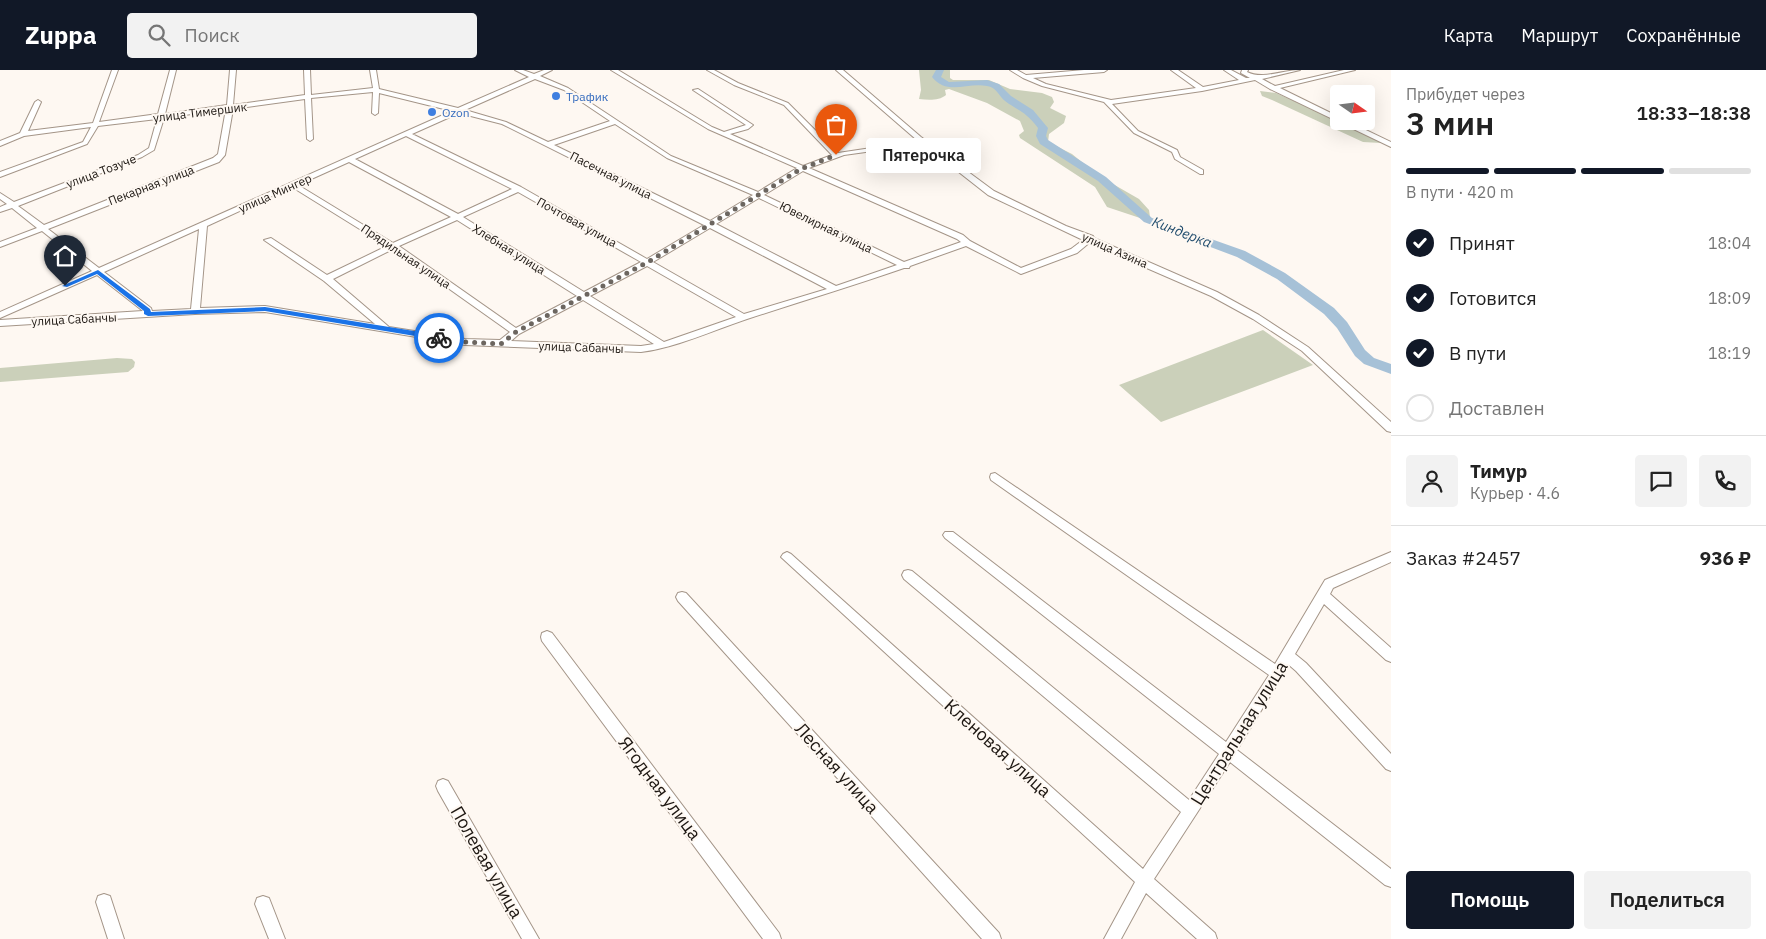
<!DOCTYPE html>
<html lang="ru">
<head>
<meta charset="utf-8">
<style>
	:root { --surface:#fff; --page:#f2f2f2; --text:#222; --muted:#767676; --line:#e0e0e0; --accent:#111827 }
	body { margin:0; font-family:"IBM Plex Sans",sans-serif; background:var(--page); color:var(--text); height:100vh; display:flex; flex-direction:column; font-size:19px; white-space:nowrap }
	* { box-sizing:border-box; margin:0 }
	p { font-size:16px; color:var(--muted) }
	.icon { flex:none; width:28px; height:28px; fill:none; stroke:currentColor; stroke-width:2; stroke-linecap:round; stroke-linejoin:round }
	.map { position:relative; flex:1; overflow:hidden }
	.side { display:flex; flex-direction:column; background:var(--surface); width:375px }
	.side>* { flex:none }
	.needle { width:32px; rotate:104deg }
	.buttons { position:absolute; left:1330px; top:15px; display:grid; gap:10px }
	.buttons a { display:grid; place-items:center; width:45px; height:45px; border-radius:5px; background:var(--surface); box-shadow:0 5px 20px #0002; font-size:25px }
	.pin { position:absolute; display:grid; place-items:center; width:42px; height:42px; color:#fff; margin:-51px -21px; border-radius:50% 50% 50% 0; rotate:-45deg; box-shadow:0 0 5px #0007 }
	.pin .icon { rotate:45deg }
	.courier { position:absolute; display:grid; place-items:center; width:50px; height:50px; margin:-25px; border:4px solid #1a73e8; border-radius:50%; background:#fff; color:#222; box-shadow:0 1px 6px #0007 }
	.bubble { position:absolute; height:35px; border-radius:5px; background:var(--surface); box-shadow:0 5px 20px #0002; font-size:16px; font-weight:600; line-height:35px; text-align:center }
	.overview em { font-style:normal; font-weight:600 }
	.overview div { display:flex; flex-direction:column-reverse }
	.overview { display:flex; align-items:center; justify-content:space-between; height:85px; padding:0 15px }
	h1 { font-size:32px; font-weight:600; line-height:38px }
	.bar { display:grid; grid-template-columns:repeat(4,1fr); gap:8px 5px; align-content:center; height:60px; padding:0 15px }
	.bar i { height:6px; border-radius:4px; background:var(--line) }
	.bar .selected { background:var(--accent) }
	.bar p { grid-column:span 4 }
	.line { display:flex; align-items:center; gap:12px; padding:0 15px; border-top:1px solid var(--line) }
	.line div { flex:1 }
	.round { display:grid; place-items:center; flex:none; width:52px; height:52px; border-radius:5px; background:var(--page) }
	ol { padding:0 15px; list-style:none }
	li { display:flex; align-items:center; gap:15px; height:55px }
	li p { margin-inline-start:auto }
	li .icon { padding:5px; border-radius:50%; background:var(--accent); color:#fff; stroke-width:4 }
	li:last-child { color:var(--muted) }
	li i { width:28px; height:28px; border:2px solid var(--line); border-radius:50% }
	.button { display:flex; gap:10px; margin-top:auto; padding:10px 15px }
	.button a { flex:1; height:58px; border-radius:5px; background:var(--accent); color:#fff; font-size:20px; font-weight:600; line-height:58px; text-align:center }
	.button a+a { background:var(--page); color:var(--text) }
	header { display:flex; align-items:center; gap:30px; box-sizing:border-box; height:70px; padding:0 25px; background:var(--accent); color:#fff }
	header strong { font-size:24px }
	nav { display:flex; gap:28px; margin-inline-start:auto; font-size:18px }
	.search { width:350px; height:45px; background:var(--page); display:flex; align-items:center; gap:12px; box-sizing:border-box; padding:0 18px; border-radius:5px; color:var(--muted); font-size:19px }
	main { display:flex; flex:1; min-height:0 }
	.map>svg:first-child { display:block }
</style>
</head>
<body>
<header>
<strong>Zuppa</strong>
<div class="search"><svg class="icon" aria-label="search" viewBox="0 0 24 24"><circle cx="10" cy="10" r="6"/><path d="M15 15l6 6"/></svg>Поиск</div>
<nav><a>Карта</a><a>Маршрут</a><a>Сохранённые</a></nav>
</header>
<main>
<div class="map">
<svg width="1391" height="869" viewBox="0 0 1391 869">
	<rect width="100%" height="100%" fill="#fef8f2"/>
	<path fill="#cbd0ba" d="M919 0H950V8L953 10H989L1010 19 1042 23 1052 27 1054 32 1050 38 1066 46 1064 53 1049 64 1048 72 1072 84 1099 106 1139 129 1149 140 1150 147 1146 150 1107 137 1095 117 1020 68 1019 65 1024 61 1020 51 987 33 949 19 945 20 946 25C939 31 928 30 919 29L921 20Z
		M1260 21 1276 23 1370 65 1381 73 1363 72 1272 30 1262 26Z
		M1263 260 1313 295 1161 352 1119 315Z
		M117 288 132 289 135 292 134 297 128 302 0 312V298Z"/>
	<g fill="none" stroke-linecap="round" stroke-linejoin="round">
		<path fill="#a6c1d7" fill-rule="evenodd" d="M936 0H944L941 7 949 12 987 10 999 14 1011 26 1033 40 1048 58 1046 66 1048 70 1106 107 1152 148 1245 181 1285 203 1334 238 1347 252 1365 280 1374 288 1391 294V304L1364 294 1355 286 1337 258 1324 244 1277 209 1237 187 1144 152 1098 111 1040 74 1036 66 1038 58C1026 42 1020 42 1005 31 999 26 996 17 987 16 967 12 947 26 932 7Z"/>
		<defs>
			<path id="minor" d="M112 0H118L99 52 158 44 170 0H176L165 44 227 35 230 0H236L233 35 305 25 304 0H310L311 25 373 18 370 0H376L379 19 458 38 529 7 515 0H523L534 4 544 0H552L540 6 568 18 671 86 758 122 797 98 708 59 611 0H618L712 57 724 62 746 55 693 20 698 19 753 55 748 59 730 64 803 96 832 85 784 35 734 15 707 0H714L738 13 788 33 838 83 918 71 836 0H843L921 67 994 121 1066 156 1093 166 1094 168 1217 222 1259 245 1308 277 1391 352V362L1387 361 1302 281 1253 249 1211 226 1089 173 1077 183 1021 204 966 176 910 196 909 198H904C852 216 799 232 747 249 711 261 678 277 641 282L465 275 265 242 195 244 0 256V250L143 241 97 205 0 248V242L92 201 42 161 0 177V172L37 158 12 138 0 142V137L7 134 0 129V123L14 132 138 85 149 78 157 49 98 56 87 74 0 107V102L83 72 91 57 24 66 0 76V71L20 63 35 32 38 30 41 32 28 61 93 53ZM535 9 564 20 610 51 548 72 506 52 465 40ZM373 22 372 43 375 45 378 43 379 23 452 41 99 198 48 159 219 92 225 85 233 39 305 29 307 69 310 71 313 69 311 28ZM226 39 218 84 213 88 44 155 18 136 142 87 154 80 164 48ZM459 43 502 54 704 155 647 189 521 117 412 64ZM615 54 667 88 753 125 710 151 554 75ZM406 66 512 119 458 144 355 89ZM923 74 988 125 1083 170 1071 179 1021 198 970 171 963 165 809 98 844 85ZM349 92 451 147 393 173 298 115ZM803 101 957 169 961 172 904 192 764 125ZM292 117 387 176 327 205 271 168 264 170 324 211 375 254 265 236 200 238 207 156ZM518 122 641 192 584 222 463 147ZM759 128 897 195 836 216 716 154ZM457 150 577 226 516 258 399 176ZM710 158 827 219 744 244 653 192ZM199 159 191 239 152 241 151 238 104 202ZM393 179 510 262 500 270 465 269 389 257 333 209ZM647 196 736 247 664 272 590 226ZM583 230 654 274 641 276 511 271 519 264Z
				M1010 0H1017L1026 5 1084 0H1107L1104 2 1033 8 1046 14 1111 30 1196 18 1171 0H1178L1203 17 1239 10 1224 0H1231L1246 8H1250L1241 3 1242 0H1248L1247 2C1263 10 1282 0 1300 0L1262 9 1275 16 1344 0H1355L1280 18 1339 47V51H1347L1391 72V77L1270 19 1255 10 1202 21 1112 34 1138 61 1177 80 1180 87 1203 100V104H1200L1175 89 1172 82 1134 63 1104 32 1042 16 1023 8Z
				M995 403 1275 594 1325 510 1391 482V492L1333 518 1330 524 1391 578V592L1386 590 1324 534 1295 584 1306 593 1391 684V701L1386 699 1296 601 1289 595 1237 680 1391 799V817L1385 815 1230 692 1154 809 1215 863 1217 869H1197L1146 823 1121 869H1104L1135 812 781 487 783 484 787 482 791 484 1143 799 1181 742 904 509 902 505 904 501 908 500 912 501 1189 730 1219 684 945 468 943 465 945 462H953L1226 672 1269 605 991 410 990 407 991 404Z
				M682 522 686 523 999 863 1001 869H982L678 531 676 527 678 523Z
				M547 561 552 563 779 863 781 869H763L542 571 541 567 542 563Z
				M443 709 448 711 539 869H522L438 721 436 716 438 711Z
				M104 824 110 826 124 869H108L96 832 98 826Z
				M263 826 269 828 285 869H269L255 834 257 828Z"/>
		</defs>
		<use href="#minor" stroke="#a49588" stroke-width="2"/>
		<use href="#minor" fill="#fff" fill-rule="evenodd"/>
	</g>
	<path fill="#1a73e8" d="M98 200 150 239 151 242 265 237 439 265 442 268 439 270 265 241 148 246 144 244V241L97 204 67 217 62 216Z"/>
	<g fill="none" stroke-linecap="round" stroke-linejoin="round">
		<path stroke="#6c6660" stroke-width="5" stroke-dasharray="0 9" d="M439 268 464 272 501 274 516 262 648 192 801 99 836 85"/>
	</g>
	<g fill="#3f7fe0" stroke="#fef8f2" stroke-width="2">
		<circle cx="556" cy="26" r="5"/>
		<circle cx="432" cy="42" r="5"/>
	</g>
	<g text-anchor="middle" dominant-baseline="central" stroke-width="4" stroke-linejoin="round" paint-order="stroke">
		<g font-size="12" fill="#366cbe" stroke="#fef8f2" text-anchor="start">
			<text x="566" y="26">Трафик</text>
			<text x="442" y="42">Ozon</text>
		</g>
		<g font-size="12" fill="#1d1712" stroke="#fef8f2">
			<text transform="translate(200 42) rotate(-7)">улица Тимершик</text>
			<text transform="translate(101 101) rotate(-21)">улица Тозуче</text>
			<text transform="translate(611 105) rotate(27)">Пасечная улица</text>
			<text transform="translate(151 115) rotate(-21)">Пекарная улица</text>
			<text transform="translate(275 123) rotate(-24)">улица Мингер</text>
			<text transform="translate(577 152) rotate(29)">Почтовая улица</text>
			<text transform="translate(826 157) rotate(26)">Ювелирная улица</text>
			<text transform="translate(509 179) rotate(32)">Хлебная улица</text>
			<text transform="translate(1115 180) rotate(24)">улица Азина</text>
			<text transform="translate(406 186) rotate(34)">Прядильная улица</text>
			<text transform="translate(74 249) rotate(-3)">улица Сабанчы</text>
			<text transform="translate(581 277) rotate(2)">улица Сабанчы</text>
		</g>
		<g font-size="14" font-style="italic" fill="#1f4b6c" stroke="#fef8f2">
			<text transform="translate(1182 162) rotate(21)">Киндерка</text>
		</g>
		<g font-size="18" fill="#1d1712" stroke="#fef8f2">
			<text transform="translate(1239 663) rotate(-58)">Центральная улица</text>
			<text transform="translate(998 678) rotate(42)">Кленовая улица</text>
			<text transform="translate(837 698) rotate(48)">Лесная улица</text>
			<text transform="translate(660 718) rotate(53)">Ягодная улица</text>
			<text transform="translate(487 792) rotate(60)">Полевая улица</text>
		</g>
	</g>
</svg>
<div class="buttons">
<a><svg class="needle" viewBox="-14 -14 28 28"><path d="M0-13l5 13h-10z" fill="#e53935"/><path d="M0 13l5-13h-10z" fill="#767676"/></svg></a>
</div>
<div class="pin" style="left:836px;top:85px;background:#ea580c"><svg class="icon" aria-label="bag" viewBox="0 0 24 24"><path d="M5 8h14l-1 12H6zM9 8a3 3 0 0 1 6 0"/></svg></div>
<div class="pin" style="left:65px;top:216px;background:#1f2937"><svg class="icon" aria-label="home" viewBox="0 0 24 24"><path d="M3 11l9-7 9 7M6 9v11h12V9"/></svg></div>
<div class="courier" style="left:439px;top:268px"><svg class="icon" aria-label="bike" viewBox="0 0 24 24"><circle cx="6" cy="16" r="4"/><circle cx="18" cy="16" r="4"/><path d="M6 16l4-8h5l3 8M10 8l3 8H6M13 5h3"/></svg></div>
<div class="bubble" style="left:866px;top:68px;width:115px">Пятерочка</div>
</div>
<section class="side">
<div class="overview"><div><h1>3 мин</h1><p>Прибудет через</p></div><em>18:33–18:38</em></div>
<div class="bar"><i class="selected"></i><i class="selected"></i><i class="selected"></i><i></i><p>В пути · 420 m</p></div>
<ol>
<li><svg class="icon" aria-label="check" viewBox="0 0 24 24"><path d="M5 12l5 5 9-10"/></svg>Принят<p>18:04</p></li>
<li><svg class="icon" aria-label="check" viewBox="0 0 24 24"><path d="M5 12l5 5 9-10"/></svg>Готовится<p>18:09</p></li>
<li><svg class="icon" aria-label="check" viewBox="0 0 24 24"><path d="M5 12l5 5 9-10"/></svg>В пути<p>18:19</p></li>
<li><i></i>Доставлен</li>
</ol>
<div class="line" style="height:90px"><a class="round"><svg class="icon" aria-label="person" viewBox="0 0 24 24"><circle cx="12" cy="8" r="4"/><path d="M4 21q1-7 8-7t8 7"/></svg></a><div><b>Тимур</b><p>Курьер · 4.6</p></div><a class="round"><svg class="icon" aria-label="chat" viewBox="0 0 24 24"><path d="M4 5h16v11H9l-5 4z"/></svg></a><a class="round"><svg class="icon" aria-label="phone" viewBox="0 0 24 24"><path d="M5 4h4l2 5-3 2q2 4 5 5l2-3 5 2v4C11 20 4 13 5 4z"/></svg></a></div>
<div class="line" style="height:65px"><div>Заказ #2457</div><b>936 ₽</b></div>
<div class="button"><a>Помощь</a><a>Поделиться</a></div>
</section>
</main>
</body>
</html>
